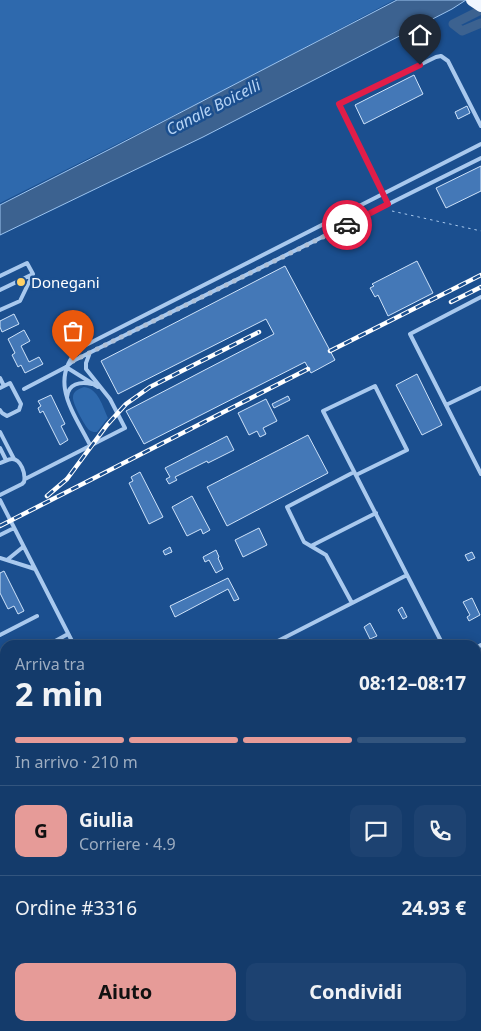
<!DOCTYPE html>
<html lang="it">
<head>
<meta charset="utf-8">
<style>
	:root { --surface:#143b6b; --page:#1d4271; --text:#f1f3f6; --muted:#9dadc1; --line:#33557e; --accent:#e69b98 }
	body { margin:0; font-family:"Noto Sans",sans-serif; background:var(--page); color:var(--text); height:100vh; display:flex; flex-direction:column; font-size:19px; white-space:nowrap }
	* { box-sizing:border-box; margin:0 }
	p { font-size:16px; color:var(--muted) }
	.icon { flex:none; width:28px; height:28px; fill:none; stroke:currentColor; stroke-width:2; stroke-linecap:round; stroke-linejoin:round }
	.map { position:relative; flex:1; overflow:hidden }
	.side { position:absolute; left:0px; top:640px; width:481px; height:391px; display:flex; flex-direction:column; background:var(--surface); border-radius:15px 15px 0 0; box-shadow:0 2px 12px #0003,0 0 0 1px var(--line) }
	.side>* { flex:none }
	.pin { position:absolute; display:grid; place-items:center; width:42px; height:42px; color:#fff; margin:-51px -21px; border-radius:50% 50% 50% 0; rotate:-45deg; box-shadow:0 0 5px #0007 }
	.pin .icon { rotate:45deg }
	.courier { position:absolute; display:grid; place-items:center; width:50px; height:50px; margin:-25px; border:4px solid #e11d48; border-radius:50%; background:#fff; color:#222; box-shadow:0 1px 6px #0007 }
	.summary em { font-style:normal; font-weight:700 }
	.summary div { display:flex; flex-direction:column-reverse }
	.summary { display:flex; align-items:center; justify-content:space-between; height:85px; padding:0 15px }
	h1 { font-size:32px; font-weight:700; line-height:38px }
	.bar { display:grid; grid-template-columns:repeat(4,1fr); gap:8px 5px; align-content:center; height:60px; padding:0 15px }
	.bar i { height:6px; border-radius:4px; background:var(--line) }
	.bar .on { background:var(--accent) }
	.bar p { grid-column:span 4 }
	.line { display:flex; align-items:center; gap:12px; padding:0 15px; border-top:1px solid var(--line) }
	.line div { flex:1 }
	.round { display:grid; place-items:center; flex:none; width:52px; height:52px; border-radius:10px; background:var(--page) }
	.action { display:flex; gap:10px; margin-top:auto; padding:10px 15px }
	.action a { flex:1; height:58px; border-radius:10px; background:var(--accent); color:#111; font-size:20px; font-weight:700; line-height:58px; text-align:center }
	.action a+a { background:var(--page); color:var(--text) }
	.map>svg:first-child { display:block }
</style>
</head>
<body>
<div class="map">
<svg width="481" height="1031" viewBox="0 0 481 1031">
	<rect width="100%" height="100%" fill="#1b4f8f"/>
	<path fill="#2e69ad" d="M0 0H394L236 84 0 203Z
		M84 387C98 388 103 407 108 418L97 432C93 432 93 432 89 430 85 426 72 403 73 397 73 391 79 389 84 387Z
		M222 1026H265L267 1031H224Z"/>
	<path fill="#3c6290" stroke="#9cc4f0" d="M397 0H466L452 9 203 137 0 235V205L116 146Z"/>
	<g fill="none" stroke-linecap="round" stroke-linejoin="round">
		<path stroke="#3c6290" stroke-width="9" d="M481 10 453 24 462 31 481 23"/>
	</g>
	<path fill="#4478b7" stroke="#cfe3fa" d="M414 75 423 94 364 124 355 105Z
		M467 106 470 113 458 119 455 112Z
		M481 166V191L446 208 436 188Z
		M417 261 433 293 388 316 378 295 375 297 370 288 374 286 372 284Z
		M285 266 335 360 311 373 305 362 144 444 126 411 274 334 266 319 118 394 101 361Z
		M14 314 19 324 2 332 0 327V321Z
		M24 330 30 341 21 346 29 362 39 357 43 364 25 373 21 365 18 367 12 355 15 353 8 339Z
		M417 374 442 425 422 435 396 385Z
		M51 395 65 424 61 426 68 440 60 445 43 411 40 413 38 408 41 406 38 401Z
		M288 396 290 400 274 408 272 404Z
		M266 399 277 421 263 428 266 434 260 437 257 431 249 435 238 413Z
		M308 435 328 473 227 526 207 487Z
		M227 436 234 450 208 463 207 461 175 477 177 480 169 484 166 479 170 477 165 468Z
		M140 472 163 517 149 524 129 483 133 481 131 477Z
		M192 496 210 530 203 534 201 529 187 536 172 507Z
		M259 528 267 545 243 557 235 540Z
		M170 547 172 552 165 555 163 551Z
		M216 550 219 557 218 558 223 569 216 573 209 560 205 562 203 557Z
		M472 552 475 558 468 561 465 555Z
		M4 571 24 611 18 614 14 606 8 609 0 593V573Z
		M228 578 239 599 234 601 228 589 175 617 170 606Z
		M472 598 480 615 469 621 467 617 470 615 463 602Z
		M402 607 407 617 403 619 398 610Z
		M370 623 377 636 370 639 364 627Z
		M5 689V725L0 715V691Z
		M476 755 481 764V787L476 790Z
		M5 785V833L0 836V787Z
		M481 835V964L476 967V837Z
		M5 847V873L0 863V849Z
		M5 911V937L0 926V913Z
		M0 1004 5 1014V1026H11L2 1031H0Z"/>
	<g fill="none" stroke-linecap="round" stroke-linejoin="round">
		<path stroke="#a9c9ee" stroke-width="1" stroke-dasharray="2.5 4" stroke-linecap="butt" d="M392 211 481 231"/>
		<path stroke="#a9c9ee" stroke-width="4" d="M388 204 339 104 436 57 441 56 448 61 481 126
			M0 276 27 263 33 274 20 301 0 310
			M0 290 33 274
			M481 297 410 334 446 405 481 388
			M66 367 98 387
			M0 378 4 386
			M0 388 10 383 21 404 19 410 7 416 2 413 0 410
			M24 389 66 367 73 361 481 158
			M67 397C68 384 80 381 92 384
			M446 405 481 474
			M0 432 14 459
			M90 445C74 413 47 380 80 348L481 144
			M0 448 6 460
			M0 463C4 462 8 459 12 459 21 459 26 474 24 482L22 484 0 495
			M356 475 407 450 375 386 323 411 443 645
			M25 479 125 428 110 399 86 369V363L89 355
			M0 500 74 645
			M0 535 14 528
			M311 546 376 513
			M0 558 35 569
			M7 560 23 547
			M352 603 326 555 304 542 287 507 354 472
			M0 635 37 616
			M48 645 68 634
			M270 645 407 575
			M476 648 481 645
			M476 711 481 720
			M0 735 5 744
			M0 777 5 774
			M476 829 481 827
			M0 889 5 886
			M476 997 481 994
			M218 1026 221 1031
			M270 1026 273 1031
			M80 1031 89 1026
			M409 1031 419 1026"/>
		<path stroke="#f0f6ff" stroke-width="12" d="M472 0 481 6"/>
		<defs>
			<path id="rail" d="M451 302 481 287
				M330 351 481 275
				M47 496 67 479 107 425 126 404 150 387 259 332
				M0 526 308 369
				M476 796 481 794
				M476 820 481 818
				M31 1031 41 1026"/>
		</defs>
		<use href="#rail" stroke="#fff" stroke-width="4.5"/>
		<use href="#rail" stroke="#1b4f8f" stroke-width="2.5" stroke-dasharray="8" stroke-linecap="butt"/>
	</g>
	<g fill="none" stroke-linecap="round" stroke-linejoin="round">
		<path stroke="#afc1d8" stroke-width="5" stroke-dasharray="0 9" d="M73 361 347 225"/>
		<path stroke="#e11d48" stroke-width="6" d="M347 225 388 204 339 104 420 65"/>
	</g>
	<circle fill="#ffd166" stroke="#1b4f8f" stroke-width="2" cx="21" cy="282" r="5"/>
	<g text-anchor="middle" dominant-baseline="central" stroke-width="5" stroke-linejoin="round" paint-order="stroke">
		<g font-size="15" fill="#fff" stroke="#1b4f8f" text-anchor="start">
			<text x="31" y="282">Donegani</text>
		</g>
		<g font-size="16" font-style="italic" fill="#b5d3f5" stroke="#1b4f8f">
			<text transform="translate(213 107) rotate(-27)">Canale Boicelli</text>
		</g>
	</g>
</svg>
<div class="pin" style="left:73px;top:361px;background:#ea580c"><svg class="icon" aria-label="bag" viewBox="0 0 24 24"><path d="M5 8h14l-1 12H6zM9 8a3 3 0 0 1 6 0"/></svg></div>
<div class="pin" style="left:420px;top:65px;background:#1f2937"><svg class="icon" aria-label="home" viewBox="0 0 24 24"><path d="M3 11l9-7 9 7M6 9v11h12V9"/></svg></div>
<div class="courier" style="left:347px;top:225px"><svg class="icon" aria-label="car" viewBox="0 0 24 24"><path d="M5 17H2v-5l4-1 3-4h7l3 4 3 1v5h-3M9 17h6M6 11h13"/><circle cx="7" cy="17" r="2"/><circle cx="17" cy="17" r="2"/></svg></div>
<section class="side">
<div class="summary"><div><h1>2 min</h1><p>Arriva tra</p></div><em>08:12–08:17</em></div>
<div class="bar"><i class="on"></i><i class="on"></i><i class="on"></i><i></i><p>In arrivo · 210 m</p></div>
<div class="line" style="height:90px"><b class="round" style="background:var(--accent);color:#111">G</b><div><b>Giulia</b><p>Corriere · 4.9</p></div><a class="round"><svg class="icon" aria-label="chat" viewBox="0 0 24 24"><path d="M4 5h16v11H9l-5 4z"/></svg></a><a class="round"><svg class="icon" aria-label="phone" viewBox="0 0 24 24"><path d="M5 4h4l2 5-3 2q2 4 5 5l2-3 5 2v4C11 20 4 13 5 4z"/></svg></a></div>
<div class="line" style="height:65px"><div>Ordine #3316</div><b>24.93 €</b></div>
<div class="action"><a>Aiuto</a><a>Condividi</a></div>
</section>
</div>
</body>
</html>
